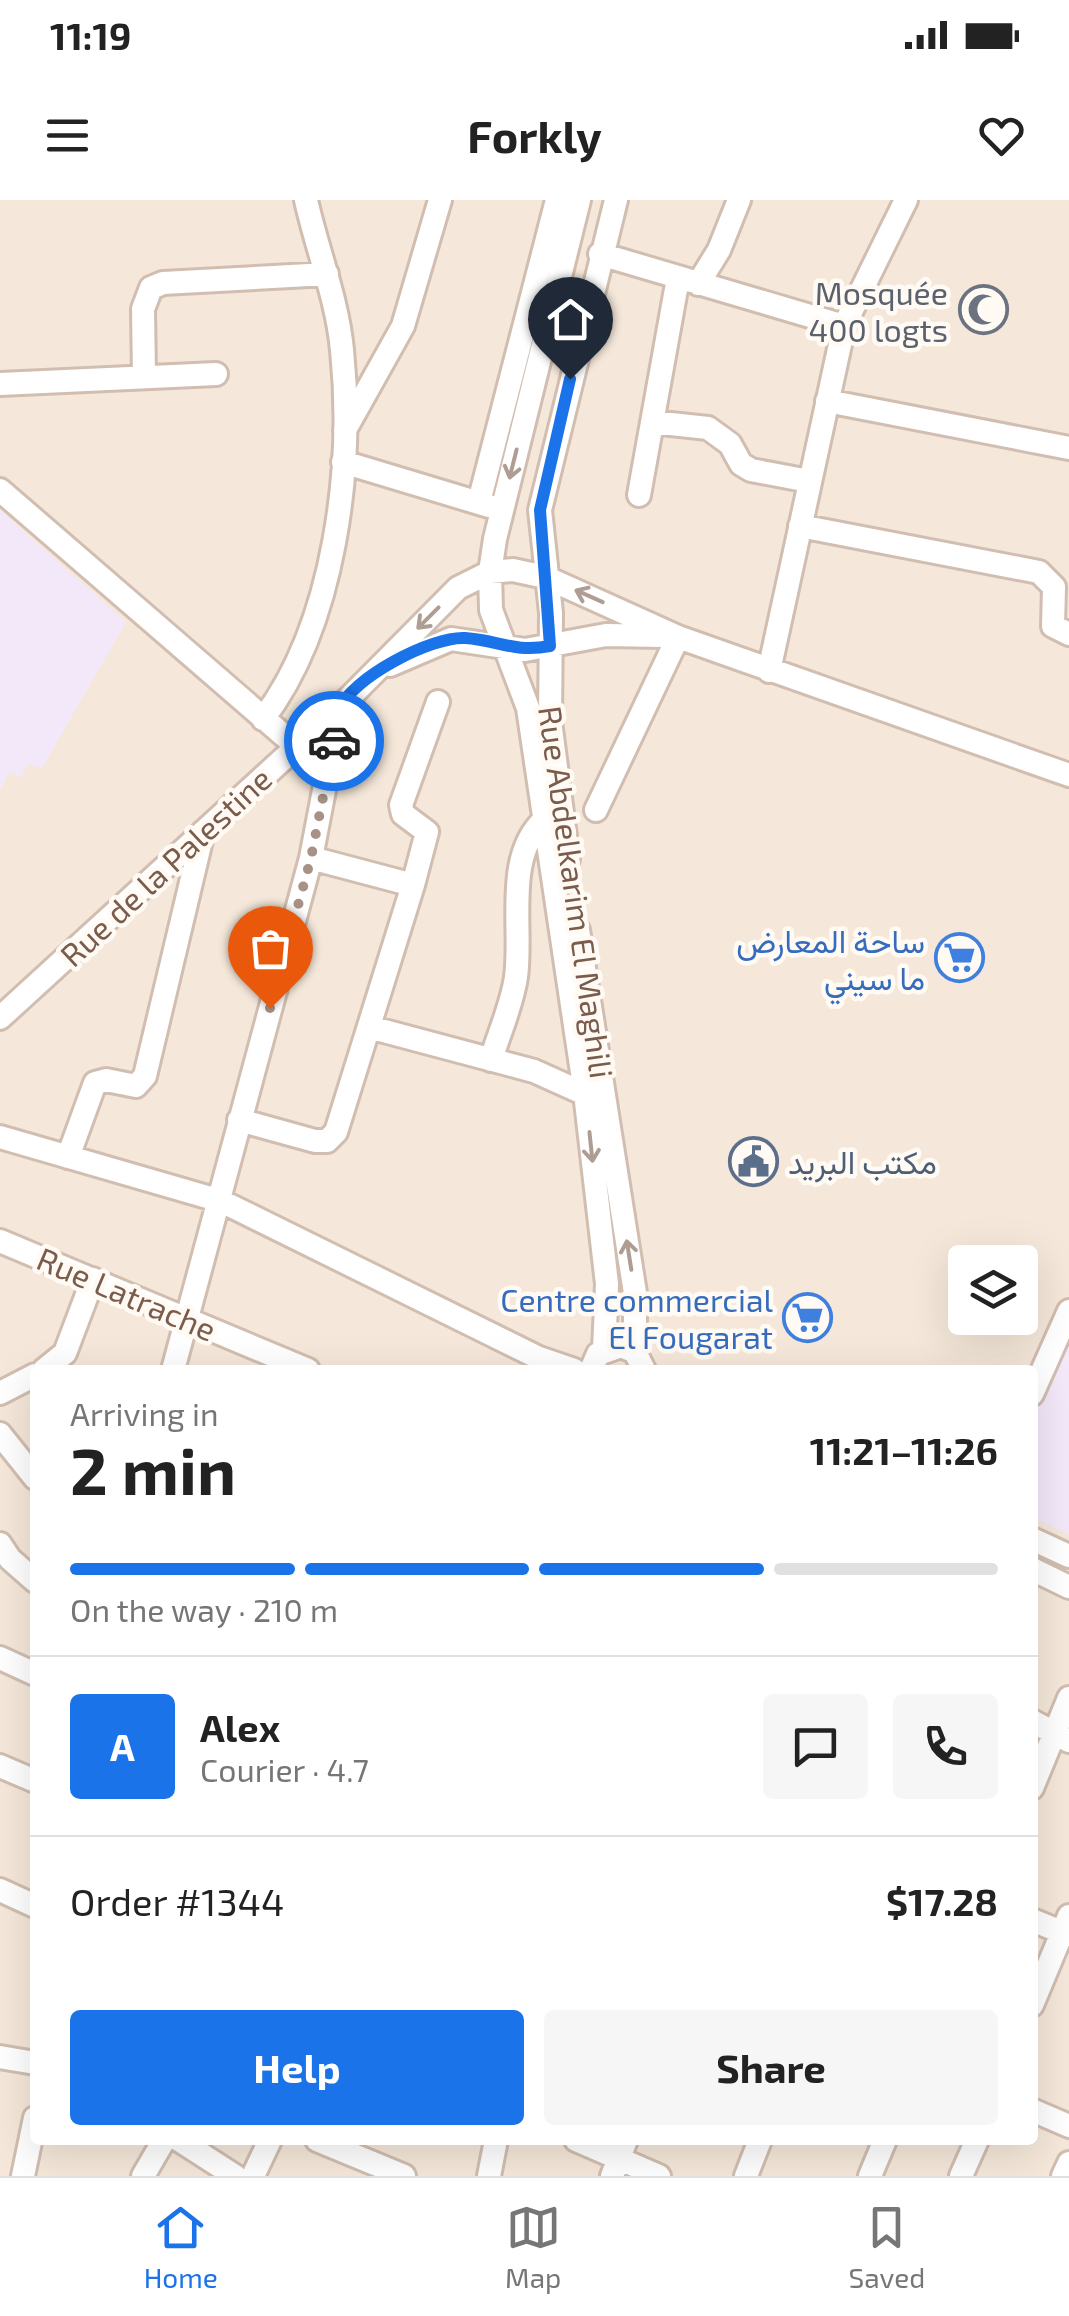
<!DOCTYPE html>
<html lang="en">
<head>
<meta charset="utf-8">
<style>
	:root { --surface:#fff; --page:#f6f6f6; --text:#222; --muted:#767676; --line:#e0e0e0; --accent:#1a73e8 }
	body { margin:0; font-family:"Exo 2",Vazirmatn,sans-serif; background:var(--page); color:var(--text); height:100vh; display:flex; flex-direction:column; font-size:38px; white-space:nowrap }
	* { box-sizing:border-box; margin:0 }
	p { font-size:32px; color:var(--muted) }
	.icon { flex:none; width:55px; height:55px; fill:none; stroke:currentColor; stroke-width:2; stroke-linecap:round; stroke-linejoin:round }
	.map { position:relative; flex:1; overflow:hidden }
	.side { position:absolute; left:30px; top:1165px; width:1008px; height:780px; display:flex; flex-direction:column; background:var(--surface); border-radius:10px; box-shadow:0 10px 40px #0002 }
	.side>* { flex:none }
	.fabs { position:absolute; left:948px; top:1045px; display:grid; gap:20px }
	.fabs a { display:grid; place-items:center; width:90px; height:90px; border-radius:10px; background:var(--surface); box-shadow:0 10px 40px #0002; font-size:50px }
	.pin { position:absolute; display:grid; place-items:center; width:85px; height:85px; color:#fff; margin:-102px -42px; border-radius:50% 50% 50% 0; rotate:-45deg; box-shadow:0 0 10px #0007 }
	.pin .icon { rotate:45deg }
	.courier { position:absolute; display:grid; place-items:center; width:100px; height:100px; margin:-50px; border:8px solid #1a73e8; border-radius:50%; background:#fff; color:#222; box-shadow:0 2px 12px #0007 }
	.head em { font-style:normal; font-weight:700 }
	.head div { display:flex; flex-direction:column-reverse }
	.head { display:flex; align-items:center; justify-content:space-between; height:170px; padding:0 40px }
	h1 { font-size:65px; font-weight:700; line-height:75px }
	.bar { display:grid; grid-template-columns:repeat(4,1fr); gap:15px 10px; align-content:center; height:120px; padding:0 40px }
	.bar i { height:12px; border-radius:8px; background:var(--line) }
	.bar .active { background:var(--accent) }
	.bar p { grid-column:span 4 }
	.line { display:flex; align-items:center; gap:25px; padding:0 40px; border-top:2px solid var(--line) }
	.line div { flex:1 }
	.round { display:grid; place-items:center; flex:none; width:105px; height:105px; border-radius:10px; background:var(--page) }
	.primary-button { display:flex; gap:20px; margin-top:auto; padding:20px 40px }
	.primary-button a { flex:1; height:115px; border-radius:10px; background:var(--accent); color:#fff; font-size:40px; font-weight:700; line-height:115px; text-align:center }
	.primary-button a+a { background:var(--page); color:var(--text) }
	.status { display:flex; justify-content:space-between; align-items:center; height:70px; padding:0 50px; background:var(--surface); direction:ltr }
	.status svg { height:28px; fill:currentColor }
	header { display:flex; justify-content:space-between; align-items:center; height:130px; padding:0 40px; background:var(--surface); font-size:45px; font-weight:700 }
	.tabs { display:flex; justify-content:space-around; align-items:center; height:140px; border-top:2px solid var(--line); background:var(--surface); font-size:28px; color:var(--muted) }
	.tabs a { display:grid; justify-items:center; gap:5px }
	.tabs .active { color:var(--accent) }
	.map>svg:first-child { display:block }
</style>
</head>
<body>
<div class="status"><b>11:19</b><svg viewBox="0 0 49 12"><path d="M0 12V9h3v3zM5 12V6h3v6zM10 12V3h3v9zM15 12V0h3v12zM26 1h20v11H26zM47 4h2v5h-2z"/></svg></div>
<header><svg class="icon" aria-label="menu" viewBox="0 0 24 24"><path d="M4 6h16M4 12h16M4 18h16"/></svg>Forkly<svg class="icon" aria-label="heart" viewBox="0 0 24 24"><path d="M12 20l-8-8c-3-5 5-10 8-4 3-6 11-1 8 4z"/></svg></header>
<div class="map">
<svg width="1069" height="1976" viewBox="0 0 1069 1976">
	<rect width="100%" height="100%" fill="#fdf6ec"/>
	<path fill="#f5e8da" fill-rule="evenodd" d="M0 0H1069V1976H0ZM965 1062H1020V1118H965ZM35 1170H1032V1940H35Z"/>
	<path fill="#f3e8fa" d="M0 310 126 422 42 568 28 564 20 578 10 571 0 591Z
		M1069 1120V1334L1033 1318V1207Z"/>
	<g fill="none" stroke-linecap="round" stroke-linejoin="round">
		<defs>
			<path id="minor" d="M579 0 495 339 490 372 491 410 528 508 585 893 607 1084 604 1149
				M600 54 844 126
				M698 84 719 50 739 0
				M144 176 143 109 151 88 163 83 327 74
				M0 184 216 174
				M827 201 1069 248
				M652 222 708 228 730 244 741 264 751 270 809 281
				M345 230 403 126 440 0
				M343 262 489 306
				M0 290 296 546
				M639 295 678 78
				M479 302 557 0
				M800 326 1039 372 1054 387 1053 426 1069 434
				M390 465 451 439 525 450 606 435 664 436
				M769 471 844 126 906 0
				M263 519C335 424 354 267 342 150 337 98 317 50 306 0
				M596 610 678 437
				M568 659 550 521 551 413 540 310 616 0
				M413 685 427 632 403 614 401 605 438 502
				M578 730 635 1093V1152
				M0 818 340 507 458 388 490 372 513 370 545 377 678 437 1069 575
				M369 827 534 871 594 898
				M491 860C499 833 512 805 516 777 523 727 503 655 546 618
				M239 920 315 941H327L336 932 413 685 311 658
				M0 937 221 1001 539 1158 574 1170
				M68 957 95 883 106 880 136 886 145 876 203 632
				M0 1041 308 1170
				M44 1170 65 1153 93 1079
				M173 1170 311 658 340 507
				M591 1170 598 1154 621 1146 635 1152 644 1170
				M0 1193 35 1175
				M1032 1194 1069 1111
				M0 1234 35 1278
				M1032 1339 1069 1356
				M0 1344 10 1359 35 1381
				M1032 1369 1069 1387
				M0 1458 35 1474
				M1032 1521 1069 1541
				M0 1566 35 1581
				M1032 1588 1069 1498
				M0 1690 35 1706
				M1032 1720 1069 1735
				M1032 1805 1069 1716
				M0 1857 35 1863
				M1032 1910 1069 1926
				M179 1940 235 1976
				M317 1940 404 1976
				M576 1940 659 1976
				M23 1976 35 1918
				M143 1976 164 1940
				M253 1976 270 1940
				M489 1976 496 1940
				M612 1976 626 1940
				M746 1976 760 1940
				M870 1976 885 1940
				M961 1976 977 1940
				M1063 1976 1069 1963"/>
		</defs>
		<use href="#minor" stroke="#d1beb0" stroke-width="28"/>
		<use href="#minor" stroke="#fff" stroke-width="22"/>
	</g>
	<defs><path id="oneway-shaft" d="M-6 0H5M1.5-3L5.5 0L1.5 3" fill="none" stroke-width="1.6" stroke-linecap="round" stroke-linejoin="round" transform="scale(2.5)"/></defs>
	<g stroke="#af9d94">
		<use href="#oneway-shaft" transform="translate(513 264) rotate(104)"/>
		<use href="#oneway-shaft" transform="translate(589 396) rotate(-156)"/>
		<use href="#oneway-shaft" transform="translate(428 418) rotate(135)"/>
		<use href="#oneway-shaft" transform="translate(591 947) rotate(84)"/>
		<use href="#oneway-shaft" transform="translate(629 1055) rotate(-99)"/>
	</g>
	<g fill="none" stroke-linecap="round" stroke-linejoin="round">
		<path stroke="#a89285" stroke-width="10" stroke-dasharray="0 18" d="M270 808 311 658 334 541"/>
		<path stroke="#1a73e8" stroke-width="12" d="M334 541C336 531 336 519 339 510 351 478 432 436 465 438 498 440 514 453 550 446L540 310 570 179"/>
	</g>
	<defs>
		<symbol id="mosque-ring" viewBox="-11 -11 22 22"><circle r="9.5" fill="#fffaf3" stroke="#6b7280" stroke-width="1.5"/><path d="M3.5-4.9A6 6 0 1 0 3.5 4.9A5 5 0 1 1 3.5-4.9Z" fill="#6b7280"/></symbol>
		<symbol id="supermarket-ring" viewBox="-11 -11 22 22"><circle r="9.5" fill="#fffaf3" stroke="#3f7fe0" stroke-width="1.5"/><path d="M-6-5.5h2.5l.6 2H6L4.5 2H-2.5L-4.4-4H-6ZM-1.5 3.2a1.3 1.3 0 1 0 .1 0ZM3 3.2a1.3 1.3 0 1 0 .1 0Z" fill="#3f7fe0"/></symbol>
		<symbol id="civic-ring" viewBox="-11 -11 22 22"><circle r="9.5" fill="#fffaf3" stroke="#5c6f8a" stroke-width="1.5"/><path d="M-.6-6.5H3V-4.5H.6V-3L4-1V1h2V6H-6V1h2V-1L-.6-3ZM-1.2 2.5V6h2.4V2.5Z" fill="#5c6f8a"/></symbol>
	</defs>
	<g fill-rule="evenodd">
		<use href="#mosque-ring" x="956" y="82" width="55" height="55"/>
		<use href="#supermarket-ring" x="932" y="730" width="55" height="55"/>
		<use href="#civic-ring" x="726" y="934" width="55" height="55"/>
		<use href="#supermarket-ring" x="780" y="1090" width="55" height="55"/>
	</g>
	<g text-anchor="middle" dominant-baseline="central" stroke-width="9" stroke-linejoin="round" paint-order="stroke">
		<g font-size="32" fill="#5b616d" stroke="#fffaf3" text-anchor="end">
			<text x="948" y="92">Mosquée<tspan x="948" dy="37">400 logts</tspan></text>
		</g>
		<g font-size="32" fill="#7a5c4d" stroke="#fffaf3">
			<text transform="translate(165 666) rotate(-43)">Rue de la Palestine</text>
			<text transform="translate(577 692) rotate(82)">Rue Abdelkarim El Maghili</text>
			<text transform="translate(127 1093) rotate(23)">Rue Latrache</text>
		</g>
		<g font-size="32" fill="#366cbe" stroke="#fffaf3" text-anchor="end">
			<text x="925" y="740">ساحة المعارض<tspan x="925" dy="37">ما سيني</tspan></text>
			<text x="773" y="1099">Centre commercial<tspan x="773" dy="37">El Fougarat</tspan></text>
		</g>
		<g font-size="32" fill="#4e5e75" stroke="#fffaf3" text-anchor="start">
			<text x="788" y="961">مكتب البريد</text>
		</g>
	</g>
</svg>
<div class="fabs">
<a><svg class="icon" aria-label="layers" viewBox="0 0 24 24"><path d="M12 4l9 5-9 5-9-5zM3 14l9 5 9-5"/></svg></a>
</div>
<div class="pin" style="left:270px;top:808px;background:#ea580c"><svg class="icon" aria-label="bag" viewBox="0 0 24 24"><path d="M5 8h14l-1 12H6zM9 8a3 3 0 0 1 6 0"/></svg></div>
<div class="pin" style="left:570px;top:179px;background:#1f2937"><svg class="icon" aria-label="home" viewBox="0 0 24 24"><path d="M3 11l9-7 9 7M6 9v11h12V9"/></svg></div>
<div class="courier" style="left:334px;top:541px"><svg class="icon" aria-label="car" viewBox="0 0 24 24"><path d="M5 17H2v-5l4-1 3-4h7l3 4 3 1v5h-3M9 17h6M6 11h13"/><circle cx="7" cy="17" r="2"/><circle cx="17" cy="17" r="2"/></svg></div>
<section class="side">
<div class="head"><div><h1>2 min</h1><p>Arriving in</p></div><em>11:21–11:26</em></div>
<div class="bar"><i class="active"></i><i class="active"></i><i class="active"></i><i></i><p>On the way · 210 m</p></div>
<div class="line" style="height:180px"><b class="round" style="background:var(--accent);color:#fff">A</b><div><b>Alex</b><p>Courier · 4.7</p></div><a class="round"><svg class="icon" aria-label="chat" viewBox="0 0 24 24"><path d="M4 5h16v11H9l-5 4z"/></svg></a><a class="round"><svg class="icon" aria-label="phone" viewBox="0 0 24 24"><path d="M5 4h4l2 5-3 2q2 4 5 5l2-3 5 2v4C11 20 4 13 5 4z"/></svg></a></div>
<div class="line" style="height:130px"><div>Order #1344</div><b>$17.28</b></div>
<div class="primary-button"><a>Help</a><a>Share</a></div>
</section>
</div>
<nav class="tabs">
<a class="active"><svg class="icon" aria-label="home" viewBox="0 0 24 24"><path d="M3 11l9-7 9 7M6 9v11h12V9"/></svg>Home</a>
<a><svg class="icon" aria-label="map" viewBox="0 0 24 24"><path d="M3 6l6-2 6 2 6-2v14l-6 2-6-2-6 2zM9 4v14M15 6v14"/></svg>Map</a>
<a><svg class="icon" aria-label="saved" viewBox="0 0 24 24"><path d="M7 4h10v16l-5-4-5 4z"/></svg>Saved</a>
</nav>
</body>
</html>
